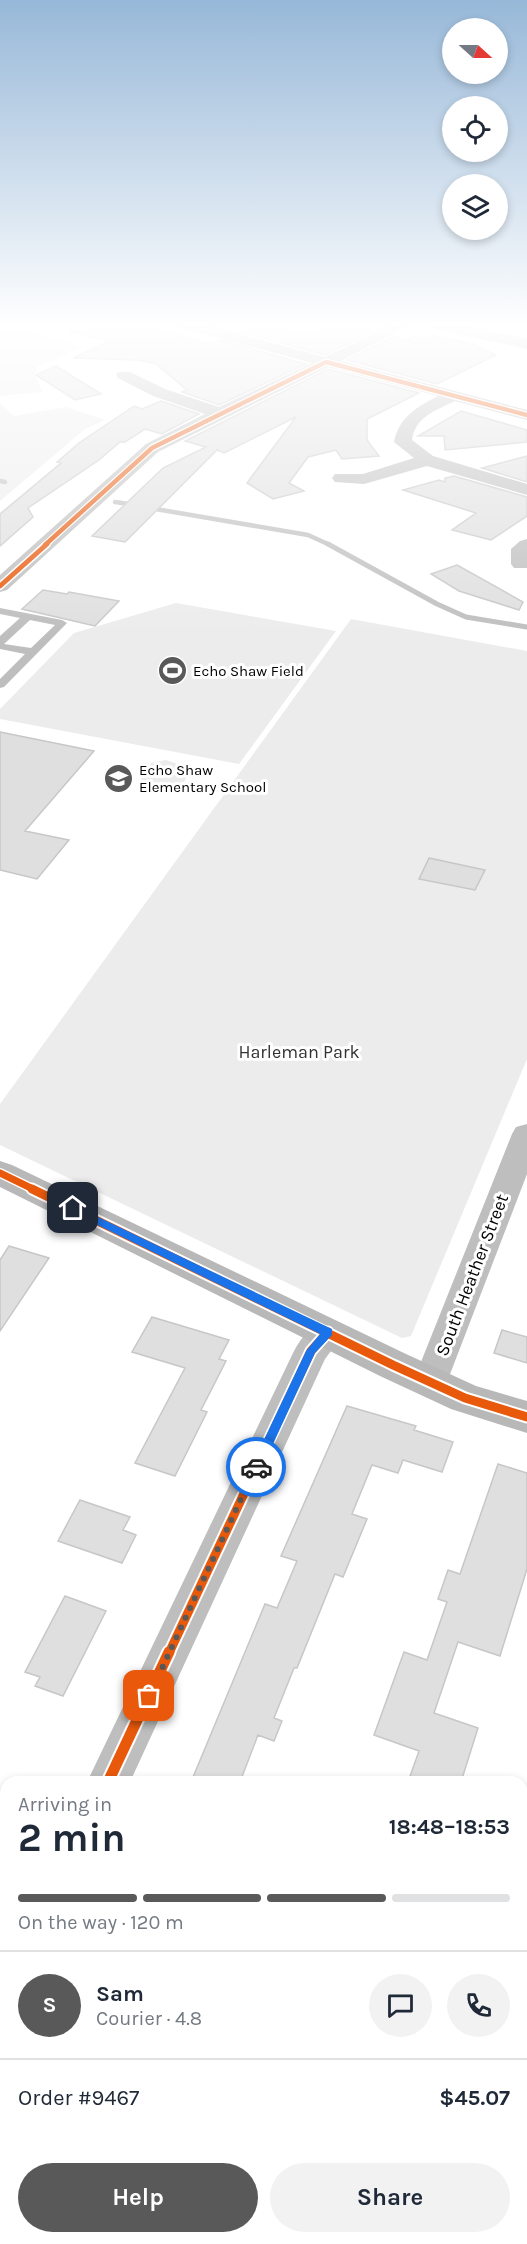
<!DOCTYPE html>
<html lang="en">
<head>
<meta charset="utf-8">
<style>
	:root { --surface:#fff; --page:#f2f2f3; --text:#1f2937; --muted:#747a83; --line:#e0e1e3; --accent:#595959 }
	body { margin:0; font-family:Karla,sans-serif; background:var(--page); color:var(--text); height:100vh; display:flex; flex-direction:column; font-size:22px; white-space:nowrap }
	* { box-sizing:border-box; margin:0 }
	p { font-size:20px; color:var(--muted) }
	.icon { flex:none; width:33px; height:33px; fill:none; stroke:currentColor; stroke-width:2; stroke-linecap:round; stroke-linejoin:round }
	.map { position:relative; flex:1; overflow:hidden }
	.sheet { position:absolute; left:0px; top:1776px; width:528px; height:468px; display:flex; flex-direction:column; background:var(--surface); border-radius:18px 18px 0 0; box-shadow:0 3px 9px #0003 }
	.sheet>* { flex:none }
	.needle { width:39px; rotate:111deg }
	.tools { position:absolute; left:442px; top:18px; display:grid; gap:12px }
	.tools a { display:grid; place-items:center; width:66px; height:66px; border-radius:50%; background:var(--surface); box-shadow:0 3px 9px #0003; font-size:30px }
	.pin { position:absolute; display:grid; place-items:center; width:51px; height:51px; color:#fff; margin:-26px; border-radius:12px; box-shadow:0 3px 9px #0006 }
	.courier { position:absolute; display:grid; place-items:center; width:60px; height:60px; margin:-30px; border:4px solid #1a73e8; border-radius:50%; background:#fff; color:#222; box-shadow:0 2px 8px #0007 }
	.headline em { font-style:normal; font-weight:700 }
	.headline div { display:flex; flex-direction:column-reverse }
	.headline { display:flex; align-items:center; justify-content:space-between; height:102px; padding:0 18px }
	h1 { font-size:39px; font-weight:700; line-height:45px }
	.bar { display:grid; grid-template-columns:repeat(4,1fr); gap:9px 6px; align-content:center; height:72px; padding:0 18px }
	.bar i { height:8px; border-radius:4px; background:var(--line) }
	.bar .current { background:var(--accent) }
	.bar p { grid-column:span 4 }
	.line { display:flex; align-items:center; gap:15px; padding:0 18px; border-top:2px solid var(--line) }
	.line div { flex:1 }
	.round { display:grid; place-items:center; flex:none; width:63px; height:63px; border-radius:32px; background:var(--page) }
	.primary-button { display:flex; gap:12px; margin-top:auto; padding:12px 18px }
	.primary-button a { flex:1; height:69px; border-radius:36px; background:var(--accent); color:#fff; font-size:24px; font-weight:700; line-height:69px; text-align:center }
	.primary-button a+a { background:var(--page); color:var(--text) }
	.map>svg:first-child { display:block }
</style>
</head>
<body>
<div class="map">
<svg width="527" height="2244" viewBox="0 0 527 2244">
	<rect width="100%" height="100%" fill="#fff"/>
	<path fill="#ececec" d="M0 323 83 347 36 367V378L43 392 0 396Z
		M0 403 14 416 66 407 105 420 85 429 0 501Z
		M176 603 336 631 239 764 0 719V709L74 633Z
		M351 619 527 651V1059L411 1336 402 1338 0 1145V1104Z
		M166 760 175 763 189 775 181 786 161 788 143 782 141 779 151 763Z"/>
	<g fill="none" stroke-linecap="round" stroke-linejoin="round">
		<path stroke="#bfbfbf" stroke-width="4.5" d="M0 481 5 482
			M115 502 135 505
			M150 508 308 535 330 545"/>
		<path stroke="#bfbfbf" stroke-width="5" d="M328 544 437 604 466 617 527 627"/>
	</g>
	<path fill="#dfdfdf" stroke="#c7c7c7" stroke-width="1.5" d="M70 323H129L211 344 220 340 306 364 219 405 182 392 187 390 156 364 138 360 73 358 110 341 69 332Z
		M265 323 307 335 332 324 342 327 350 324 374 331 325 355 241 332Z
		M432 335 472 344 496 355 437 384 347 360 394 336 408 340 414 337 426 339Z
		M56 366 101 394 75 400 36 375Z
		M328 369 419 393 367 419V440L379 456 342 459 336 450 308 457 289 483 304 491 273 499 247 483 296 417 224 453 217 450 125 542 92 536 163 468 206 447 185 441Z
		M161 401 199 414 162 434 145 429 125 442H120L99 460 28 508 33 517 0 546V514L61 463 57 462 79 443 134 406 142 409Z
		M461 411 527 430V442L445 450 444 436H418Z
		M527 456V482L482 468Z
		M454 476 527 497V516L491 540 452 530 476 513 403 490 439 480 445 482V478Z
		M457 565 523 602 519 610 459 591 431 574Z
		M43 590 67 594 69 592 119 601 95 626 22 609Z
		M0 732 94 751 25 831 69 840 37 879 0 870Z
		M429 858 485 870 475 890 419 879Z
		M9 1246 49 1258 0 1331V1260Z
		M152 1317 229 1340 219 1359 226 1361 201 1410 207 1412 175 1476 135 1463 185 1368 132 1352Z
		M502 1330 527 1337V1363L494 1353Z
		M347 1406 416 1426 414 1430 453 1442 442 1472 403 1460 398 1473 372 1465 352 1514 367 1519 343 1577 335 1574 297 1668H294L274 1718 282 1721 274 1741 258 1735 240 1782H191L265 1604 277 1608 297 1561 281 1556Z
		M498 1464 527 1473V1569L500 1656 458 1642 434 1713 478 1728 461 1782H408L419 1751 374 1735 404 1652 427 1660 447 1602 438 1599 448 1570 460 1574Z
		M80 1500 130 1517 123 1530 136 1535 122 1563 58 1541Z
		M65 1596 106 1611 63 1696 35 1686 40 1677 25 1672Z"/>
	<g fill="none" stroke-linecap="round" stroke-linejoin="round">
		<path fill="#bebebe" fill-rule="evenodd" d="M0 608 62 620 67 623 4 687 0 688V679L25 654 0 649V636L20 618 0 614ZM30 620 55 625 31 648 4 644Z"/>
		<path fill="#bebebe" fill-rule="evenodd" d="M173 323H198L325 357 395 323H414L341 361 527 410V420L455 401C436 410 415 417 412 440L433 456 527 484V495L427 466 364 484 335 482 332 478 335 474H363L414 458 394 442C399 417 417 407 438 396L328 367 158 452 7 590 0 592V575L146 444 205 414 153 396 118 378 116 375 118 372H130L165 389 219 407 312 363 175 326Z
			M421 323H450L527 339V349L428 327Z
			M527 539V568H514L511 564V549L520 541Z
			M527 1124V1174L447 1382 442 1392 430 1396 418 1392 413 1382 512 1134 516 1127Z
			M328 1319 340 1323 345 1332 325 1359 130 1782H87L294 1351C302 1336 312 1324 328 1319Z
			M527 1824V1884L522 1886V1826Z
			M392 2238H444L442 2244H390Z"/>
		<path fill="#b8b8b8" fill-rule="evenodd" d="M0 1161 12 1165 406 1354 476 1386 527 1401V1433L451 1409 380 1376 0 1187Z"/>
		<defs>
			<path id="cycleway-far4" d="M45 545 152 448 326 362 527 415"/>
			<path id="cycleway-far3" d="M0 586 47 544"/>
			<path id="cycleway-far2" d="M0 1173 35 1190"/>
			<path id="cycleway-far1" d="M32 1189 393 1365 465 1398 527 1417
				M169 1653 311 1351 328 1332"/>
			<path id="cycleway" d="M108 1782 169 1652"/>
		</defs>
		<use href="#cycleway-far4" stroke="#fff" stroke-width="7"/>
		<use href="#cycleway-far3" stroke="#fff" stroke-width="8"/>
		<use href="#cycleway-far2" stroke="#fff" stroke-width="10"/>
		<use href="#cycleway-far1" stroke="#fff" stroke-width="13"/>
		<use href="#cycleway" stroke="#fff" stroke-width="15"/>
		<use href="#cycleway-far4" stroke="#e8590c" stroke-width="4.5"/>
		<use href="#cycleway-far3" stroke="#e8590c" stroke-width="5"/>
		<use href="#cycleway-far2" stroke="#e8590c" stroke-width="7"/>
		<use href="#cycleway-far1" stroke="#e8590c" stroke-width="9"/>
		<use href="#cycleway" stroke="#e8590c" stroke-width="11"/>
	</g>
	<linearGradient id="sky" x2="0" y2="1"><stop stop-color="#97b8d8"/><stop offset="0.51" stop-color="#fff"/><stop offset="1" stop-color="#fff" stop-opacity="0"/></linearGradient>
	<rect width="527" height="637" fill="url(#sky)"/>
	<path fill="#1a73e8" d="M73 1205 332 1329V1335L315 1353 261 1470 256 1472 251 1467 306 1351 320 1334 69 1211 68 1208Z"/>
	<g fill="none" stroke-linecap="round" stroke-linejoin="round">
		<path stroke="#595959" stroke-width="6" stroke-dasharray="0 10.8" d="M149 1696 256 1467"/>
	</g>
	<defs>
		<symbol id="stadium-disc" viewBox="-11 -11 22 22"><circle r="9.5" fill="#595959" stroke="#fff"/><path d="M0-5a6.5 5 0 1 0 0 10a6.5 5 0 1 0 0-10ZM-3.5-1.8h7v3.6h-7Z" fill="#fff"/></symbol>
		<symbol id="school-disc" viewBox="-11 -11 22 22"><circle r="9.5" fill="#595959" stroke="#fff"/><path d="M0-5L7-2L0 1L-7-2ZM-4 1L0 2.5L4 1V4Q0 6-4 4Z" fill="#fff"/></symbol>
	</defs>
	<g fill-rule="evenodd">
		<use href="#stadium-disc" x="156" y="654" width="33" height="33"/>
		<use href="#school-disc" x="102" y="762" width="33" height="33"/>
	</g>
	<g text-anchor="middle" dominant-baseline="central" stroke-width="6" stroke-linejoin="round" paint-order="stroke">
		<g font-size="15" fill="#000" stroke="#fff" text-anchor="start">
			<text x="193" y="671">Echo Shaw Field</text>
			<text x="139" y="770">Echo Shaw<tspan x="139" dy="17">Elementary School</tspan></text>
		</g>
		<g font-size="18" fill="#333" stroke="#fff">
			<text x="299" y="1052">Harleman Park</text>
		</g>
		<g font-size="18" fill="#000" stroke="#fff">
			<text transform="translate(472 1275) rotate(-69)">South Heather Street</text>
		</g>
	</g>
</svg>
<div class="tools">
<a><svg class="needle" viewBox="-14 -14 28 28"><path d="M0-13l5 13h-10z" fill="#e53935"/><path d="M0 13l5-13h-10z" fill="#747a83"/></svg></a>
<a><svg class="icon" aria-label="locate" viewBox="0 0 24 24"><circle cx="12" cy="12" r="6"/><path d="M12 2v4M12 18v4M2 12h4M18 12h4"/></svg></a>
<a><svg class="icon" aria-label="layers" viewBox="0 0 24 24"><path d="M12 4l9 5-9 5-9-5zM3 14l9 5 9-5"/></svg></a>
</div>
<div class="pin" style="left:149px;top:1696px;background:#ea580c"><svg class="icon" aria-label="bag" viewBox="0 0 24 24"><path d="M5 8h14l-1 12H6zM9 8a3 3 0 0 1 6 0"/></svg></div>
<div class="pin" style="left:73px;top:1208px;background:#1f2937"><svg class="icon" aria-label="home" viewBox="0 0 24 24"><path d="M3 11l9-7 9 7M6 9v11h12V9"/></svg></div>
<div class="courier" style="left:256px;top:1467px"><svg class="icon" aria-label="car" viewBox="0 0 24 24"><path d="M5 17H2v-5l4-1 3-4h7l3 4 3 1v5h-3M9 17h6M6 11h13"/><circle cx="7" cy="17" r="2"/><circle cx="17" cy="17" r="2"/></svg></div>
<section class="sheet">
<div class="headline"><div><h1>2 min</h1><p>Arriving in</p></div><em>18:48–18:53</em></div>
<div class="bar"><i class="current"></i><i class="current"></i><i class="current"></i><i></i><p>On the way · 120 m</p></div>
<div class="line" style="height:108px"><b class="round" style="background:var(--accent);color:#fff">S</b><div><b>Sam</b><p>Courier · 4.8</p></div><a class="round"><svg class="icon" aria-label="chat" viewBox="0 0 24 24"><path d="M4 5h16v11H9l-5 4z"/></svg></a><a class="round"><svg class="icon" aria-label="phone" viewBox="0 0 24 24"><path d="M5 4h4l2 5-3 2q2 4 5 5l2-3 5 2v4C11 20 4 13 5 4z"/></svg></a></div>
<div class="line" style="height:78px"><div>Order #9467</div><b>$45.07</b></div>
<div class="primary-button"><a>Help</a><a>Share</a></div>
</section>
</div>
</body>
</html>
